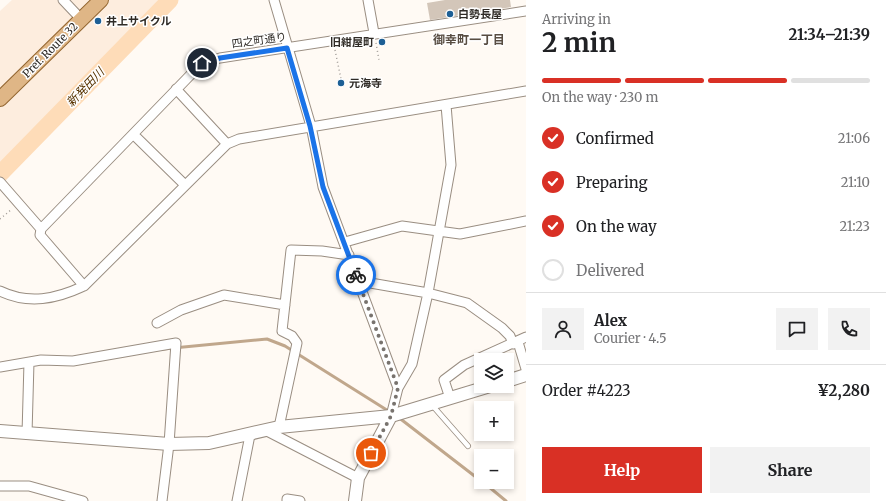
<!DOCTYPE html>
<html lang="en">
<head>
<meta charset="utf-8">
<style>
	:root { --surface:#fff; --page:#f2f2f2; --text:#202124; --muted:#757577; --line:#e0e0e0; --accent:#d93025 }
	body { margin:0; font-family:Merriweather,"Noto Sans JP",serif; background:var(--page); color:var(--text); height:100vh; display:flex; flex-direction:column; font-size:15px; white-space:nowrap }
	* { box-sizing:border-box; margin:0 }
	p { font-size:13px; color:var(--muted) }
	.icon { flex:none; width:22px; height:22px; fill:none; stroke:currentColor; stroke-width:2; stroke-linecap:round; stroke-linejoin:round }
	.map { position:relative; flex:1; overflow:hidden }
	.details { display:flex; flex-direction:column; background:var(--surface); width:360px }
	.details>* { flex:none }
	.controls { position:absolute; left:474px; top:353px; display:grid; gap:8px }
	.controls a { display:grid; place-items:center; width:40px; height:40px; border-radius:0px; background:var(--surface); box-shadow:0 2px 6px #0003; font-size:20px }
	.pin { position:absolute; display:grid; place-items:center; width:34px; height:34px; color:#fff; margin:-17px; border:2px solid #fff; border-radius:50%; box-shadow:0 1px 4px #0007 }
	.courier { position:absolute; display:grid; place-items:center; width:40px; height:40px; margin:-20px; border:3px solid #1a73e8; border-radius:50%; background:#fff; color:#222; box-shadow:0 1px 5px #0007 }
	.summary em { font-style:normal; font-weight:700 }
	.summary div { display:flex; flex-direction:column-reverse }
	.summary { display:flex; align-items:center; justify-content:space-between; height:68px; padding:0 16px }
	h1 { font-size:26px; font-weight:700; line-height:30px }
	.bar { display:grid; grid-template-columns:repeat(4,1fr); gap:6px 4px; align-content:center; height:48px; padding:0 16px }
	.bar i { height:5px; border-radius:3px; background:var(--line) }
	.bar .selected { background:var(--accent) }
	.bar p { grid-column:span 4 }
	.line { display:flex; align-items:center; gap:10px; padding:0 16px; border-top:1px solid var(--line) }
	.line div { flex:1 }
	.round { display:grid; place-items:center; flex:none; width:42px; height:42px; border-radius:0px; background:var(--page) }
	ol { padding:0 16px; list-style:none }
	li { display:flex; align-items:center; gap:12px; height:44px }
	li p { margin-inline-start:auto }
	li .icon { padding:4px; border-radius:50%; background:var(--accent); color:#fff; stroke-width:4 }
	li:last-child { color:var(--muted) }
	li i { width:22px; height:22px; border:2px solid var(--line); border-radius:50% }
	.button { display:flex; gap:8px; margin-top:auto; padding:8px 16px }
	.button a { flex:1; height:46px; border-radius:0px; background:var(--accent); color:#fff; font-size:16px; font-weight:700; line-height:46px; text-align:center }
	.button a+a { background:var(--page); color:var(--text) }
	main { display:flex; flex:1; min-height:0 }
	.map>svg:first-child { display:block }
</style>
</head>
<body>
<main>
<div class="map">
<svg width="526" height="501" viewBox="0 0 526 501">
	<rect width="100%" height="100%" fill="#fffaf4"/>
	<path fill="#fdedde" d="M12 0H173L0 169V11Z"/>
	<g fill="none" stroke-linecap="round" stroke-linejoin="round">
		<path stroke="#c0a78c" stroke-width="3" d="M163 349 267 339 285 346 390 412
			M398 417 481 481
			M483 482 506 501"/>
		<path stroke="#fedcb8" stroke-width="17" d="M0 174 170 0"/>
	</g>
	<path fill="#d3c6b9" d="M445 0H510L511 7 430 20 427 3Z"/>
	<g fill="none" stroke-linecap="round" stroke-linejoin="round">
		<defs>
			<path id="lane" d="M432 405 468 446"/>
			<path id="street" d="M63 0 81 19
				M274 0 311 126 323 187 398 388 391 416
				M368 0 374 33
				M176 89 227 144
				M133 134 185 185
				M0 182 41 229 40 235 84 286
				M41 229 202 63 220 58 526 11
				M345 242 402 226 460 234 526 221
				M359 281 428 293 467 303 502 328 510 336 513 344
				M0 291C29 305 56 299 84 286L227 144 239 139 526 91
				M157 323 181 310 224 295 285 305
				M518 342 526 369
				M0 367 41 360 73 361 176 343 169 444 162 501
				M398 388 412 364 428 293 451 165 446 105
				M450 398 444 380 464 365 526 337
				M279 427 297 343 292 336 282 331 291 250 322 251 349 255
				M267 431 358 478
				M27 434 29 362
				M0 486H29L83 501
				M237 501 250 435
				M287 501V499L300 501"/>
			<path id="secondary" d="M507 381 526 375
				M0 431 169 444 209 443 279 427 391 416 490 386
				M355 501 358 478 391 416"/>
			<path id="primary" d="M0 99 101 0"/>
		</defs>
		<use href="#lane" stroke="#9a8e82" stroke-width="6"/>
		<use href="#street" stroke="#9a8e82" stroke-width="11"/>
		<use href="#secondary" stroke="#9a8e82" stroke-width="14"/>
		<use href="#primary" stroke="#936630" stroke-width="16"/>
		<path stroke="#a39e99" stroke-width="1.5" stroke-dasharray="1 3" stroke-linecap="butt" d="M376 43 379 60
			M335 50 341 79
			M0 219 12 209"/>
		<use href="#lane" stroke="#fff" stroke-width="4.5"/>
		<use href="#street" stroke="#fff" stroke-width="9"/>
		<use href="#secondary" stroke="#fff" stroke-width="12"/>
		<use href="#primary" stroke="#dfb686" stroke-width="14"/>
	</g>
	<g fill="none" stroke-linecap="round" stroke-linejoin="round">
		<path stroke="#78736e" stroke-width="4" stroke-dasharray="0 7.2" d="M356 275 398 388 391 416 371 453"/>
		<path stroke="#1a73e8" stroke-width="5" d="M202 63 220 58 287 48 310 126 323 187 356 275"/>
	</g>
	<g fill="#1d5f95" stroke="#fff" stroke-width="1.5">
		<circle cx="450" cy="14" r="4"/>
		<circle cx="98" cy="21" r="4"/>
		<circle cx="382" cy="42" r="4"/>
		<circle cx="341" cy="83" r="4"/>
	</g>
	<g text-anchor="middle" dominant-baseline="central" stroke-width="3" stroke-linejoin="round" paint-order="stroke">
		<g font-size="11" font-weight="bold" fill="#2f2b26" stroke="#fff" text-anchor="start">
			<text x="458" y="14">白勢長屋</text>
			<text x="106" y="21">井上サイクル</text>
			<text x="374" y="42" text-anchor="end">旧紺屋町</text>
			<text x="349" y="83">元海寺</text>
		</g>
		<g font-size="11" fill="#2f2b26" stroke="#fff">
			<text transform="translate(259 40) rotate(-8)">四之町通り</text>
			<text transform="translate(50 50) rotate(-45)">Pref. Route 32</text>
		</g>
		<g font-size="12" font-weight="bold" fill="#584d42" stroke="#fff">
			<text x="469" y="39">御幸町一丁目</text>
		</g>
		<g font-size="12" font-style="italic" fill="#583401" stroke="#fff">
			<text transform="translate(85 87) rotate(-46)">新発田川</text>
		</g>
	</g>
</svg>
<div class="controls">
<a><svg class="icon" aria-label="layers" viewBox="0 0 24 24"><path d="M12 4l9 5-9 5-9-5zM3 14l9 5 9-5"/></svg></a>
<a>+</a>
<a>−</a>
</div>
<div class="pin" style="left:371px;top:453px;background:#ea580c"><svg class="icon" aria-label="bag" viewBox="0 0 24 24"><path d="M5 8h14l-1 12H6zM9 8a3 3 0 0 1 6 0"/></svg></div>
<div class="pin" style="left:202px;top:63px;background:#1f2937"><svg class="icon" aria-label="home" viewBox="0 0 24 24"><path d="M3 11l9-7 9 7M6 9v11h12V9"/></svg></div>
<div class="courier" style="left:356px;top:275px"><svg class="icon" aria-label="bike" viewBox="0 0 24 24"><circle cx="6" cy="16" r="4"/><circle cx="18" cy="16" r="4"/><path d="M6 16l4-8h5l3 8M10 8l3 8H6M13 5h3"/></svg></div>
</div>
<section class="details">
<div class="summary"><div><h1>2 min</h1><p>Arriving in</p></div><em>21:34–21:39</em></div>
<div class="bar"><i class="selected"></i><i class="selected"></i><i class="selected"></i><i></i><p>On the way · 230 m</p></div>
<ol>
<li><svg class="icon" aria-label="check" viewBox="0 0 24 24"><path d="M5 12l5 5 9-10"/></svg>Confirmed<p>21:06</p></li>
<li><svg class="icon" aria-label="check" viewBox="0 0 24 24"><path d="M5 12l5 5 9-10"/></svg>Preparing<p>21:10</p></li>
<li><svg class="icon" aria-label="check" viewBox="0 0 24 24"><path d="M5 12l5 5 9-10"/></svg>On the way<p>21:23</p></li>
<li><i></i>Delivered</li>
</ol>
<div class="line" style="height:72px"><a class="round"><svg class="icon" aria-label="person" viewBox="0 0 24 24"><circle cx="12" cy="8" r="4"/><path d="M4 21q1-7 8-7t8 7"/></svg></a><div><b>Alex</b><p>Courier · 4.5</p></div><a class="round"><svg class="icon" aria-label="chat" viewBox="0 0 24 24"><path d="M4 5h16v11H9l-5 4z"/></svg></a><a class="round"><svg class="icon" aria-label="phone" viewBox="0 0 24 24"><path d="M5 4h4l2 5-3 2q2 4 5 5l2-3 5 2v4C11 20 4 13 5 4z"/></svg></a></div>
<div class="line" style="height:52px"><div>Order #4223</div><b>¥2,280</b></div>
<div class="button"><a>Help</a><a>Share</a></div>
</section>
</main>
</body>
</html>
